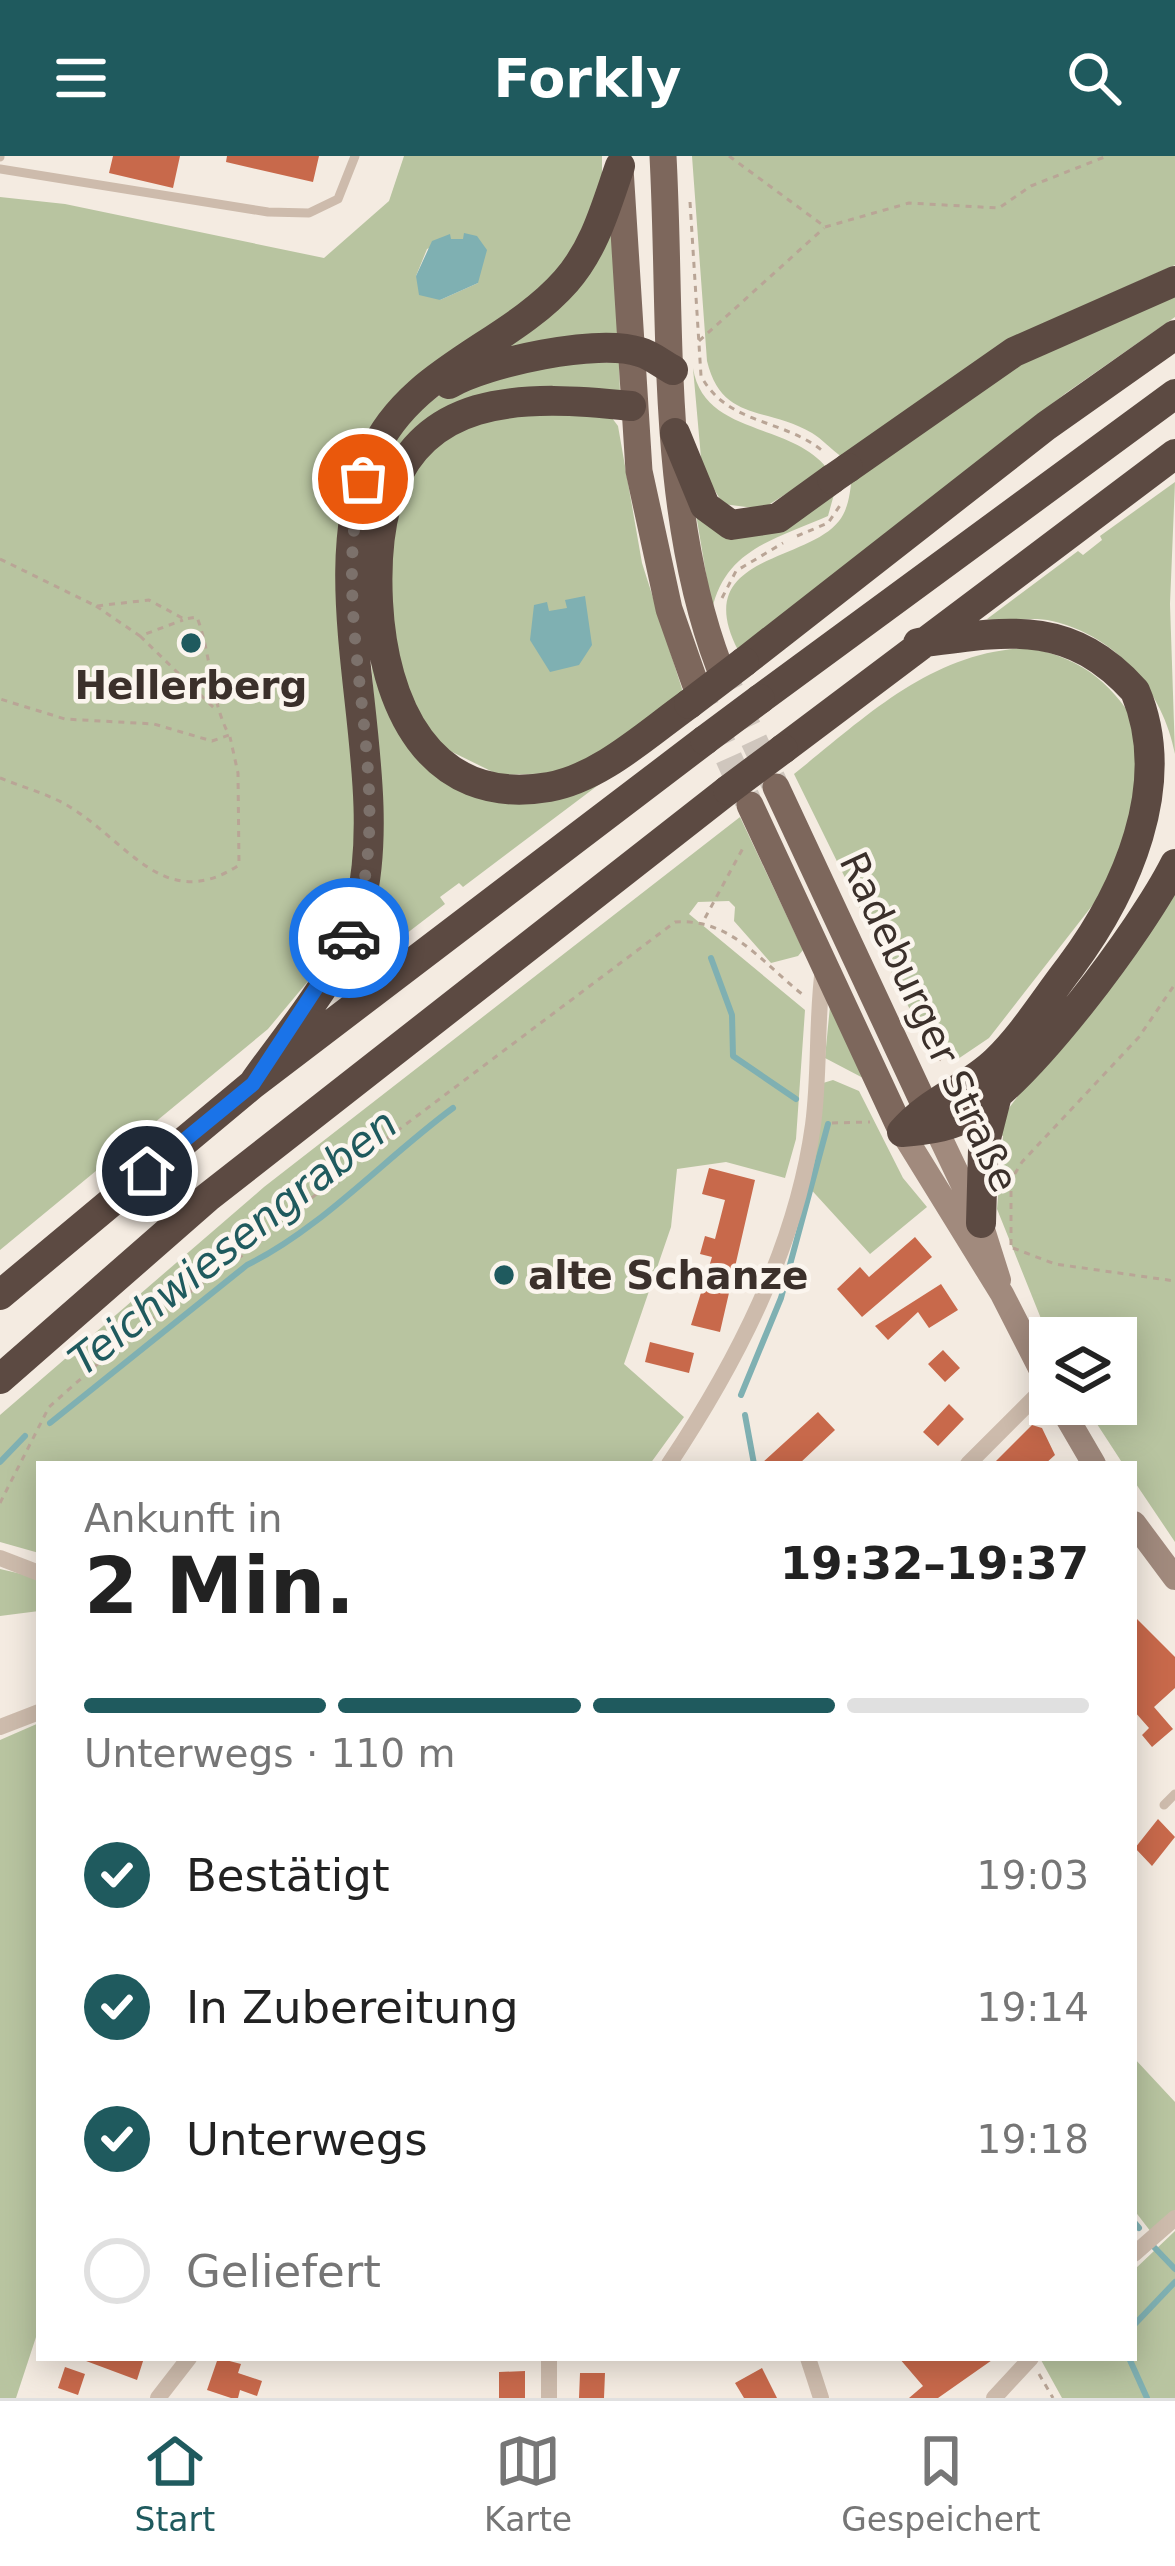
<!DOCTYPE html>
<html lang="de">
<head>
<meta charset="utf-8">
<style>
	:root { --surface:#fff; --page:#f2f2f2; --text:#222; --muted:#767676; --line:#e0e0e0; --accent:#1f5a5e }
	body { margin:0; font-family:"DejaVu Sans",sans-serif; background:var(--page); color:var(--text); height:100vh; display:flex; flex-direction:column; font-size:45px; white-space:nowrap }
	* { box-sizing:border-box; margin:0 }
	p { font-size:39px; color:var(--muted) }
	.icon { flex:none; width:66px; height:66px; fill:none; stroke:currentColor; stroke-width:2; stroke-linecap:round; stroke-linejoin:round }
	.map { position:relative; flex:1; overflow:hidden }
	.drawer { position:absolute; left:36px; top:1305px; width:1101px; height:900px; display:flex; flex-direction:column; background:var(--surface); border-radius:0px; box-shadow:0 6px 30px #0003 }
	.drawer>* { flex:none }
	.buttons { position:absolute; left:1029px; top:1161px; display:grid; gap:24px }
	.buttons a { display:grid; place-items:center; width:108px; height:108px; border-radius:0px; background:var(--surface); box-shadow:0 6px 30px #0003; font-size:60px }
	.pin { position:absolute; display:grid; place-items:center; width:102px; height:102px; color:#fff; margin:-51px; border:6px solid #fff; border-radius:50%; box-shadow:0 3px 12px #0007 }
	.courier { position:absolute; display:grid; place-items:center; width:120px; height:120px; margin:-60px; border:9px solid #1a73e8; border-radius:50%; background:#fff; color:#222; box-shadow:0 3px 15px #0007 }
	.head em { font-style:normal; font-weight:600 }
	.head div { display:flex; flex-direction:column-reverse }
	.head { display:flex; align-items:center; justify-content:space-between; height:204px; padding:0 48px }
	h1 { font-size:78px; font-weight:600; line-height:90px }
	.bar { display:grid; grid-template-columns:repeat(4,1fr); gap:18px 12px; align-content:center; height:144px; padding:0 48px }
	.bar i { height:15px; border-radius:9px; background:var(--line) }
	.bar .current { background:var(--accent) }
	.bar p { grid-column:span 4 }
	ol { padding:0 48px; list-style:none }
	li { display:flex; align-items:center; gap:36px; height:132px }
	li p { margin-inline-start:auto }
	li .icon { padding:12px; border-radius:50%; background:var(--accent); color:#fff; stroke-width:4 }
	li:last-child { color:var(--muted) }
	li i { width:66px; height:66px; border:6px solid var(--line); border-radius:50% }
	header { display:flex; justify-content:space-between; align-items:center; height:156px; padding:0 48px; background:var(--accent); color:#fff; font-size:54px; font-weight:600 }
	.tab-bar { display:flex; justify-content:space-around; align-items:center; height:168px; border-top:3px solid var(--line); background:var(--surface); font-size:33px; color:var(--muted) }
	.tab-bar a { display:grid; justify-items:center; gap:6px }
	.tab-bar .current { color:var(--accent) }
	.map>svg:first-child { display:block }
</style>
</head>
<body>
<header><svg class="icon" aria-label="menu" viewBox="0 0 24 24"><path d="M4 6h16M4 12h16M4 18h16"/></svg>Forkly<svg class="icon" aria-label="search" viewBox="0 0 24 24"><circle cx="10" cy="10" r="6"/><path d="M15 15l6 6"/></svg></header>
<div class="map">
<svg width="1175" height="2242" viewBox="0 0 1175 2242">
	<rect width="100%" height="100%" fill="#f4ebe1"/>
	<path fill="#b8c4a0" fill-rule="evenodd" d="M404 0H602V25L577 102 381 260 357 674 345 762 324 806 268 873 0 1094V41L65 48 324 102 389 45ZM451 83H464L478 127 440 144 416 120 427 93Z
		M692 0H1175V109L1011 182 842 301C832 294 822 283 812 277 767 250 722 267 707 205Z
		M612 56 619 184 492 195Z
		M1175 132V161L1066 237 738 494C689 399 806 407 839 365 849 352 850 336 852 320L1008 211Z
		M619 206 620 237 481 244 370 340C412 210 502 210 619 206Z
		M693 212C704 280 789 265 827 312L762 353 723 348 702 313Z
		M537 256 612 262 618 270 642 407 683 536 602 600 557 619H499L440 590 394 517 387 367 427 294 474 266Z
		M1175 326 1170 448 1175 598C1163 535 1117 480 1052 465 1030 460 1006 467 987 463L1078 395 1083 399 1102 384 1100 380Z
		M836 331 828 360C776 383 725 393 712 454L695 352 723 374Z
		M370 486 448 621 617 615 463 731 459 727 440 741 445 748 342 827 382 670Z
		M1029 492C1085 503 1115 529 1142 579L1127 705 989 882 952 907 918 870 794 618C865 562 931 495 1029 492Z
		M740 661 803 794 798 800 771 807 734 765 735 751 729 745 698 746 689 758 805 854 796 983 785 1022 726 1006 677 1013 671 1071 624 1208 684 1261 650 1308H39V1397L0 1386V1259L264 1031Z
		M1175 731V1386L1134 1325V1308H1123L1084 1248H1116V1182L1050 1185 997 1053 1003 980 998 977 1006 956Z
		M830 850 865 923 825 902Z
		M833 924 859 935 903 1022 927 1051 870 1098 806 1028 823 927Z
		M0 1413 39 1422V1455L0 1460Z
		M39 1567V2172L16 2242H0V1584Z
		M1134 1902 1175 1946V2054L1151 2076 1134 2054Z
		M1175 2075V2242H1062L1041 2204 1134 2202V2114Z"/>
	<path fill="#7fb0b2" d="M464 77 477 80 487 94 478 127 440 144 419 139 416 120 432 85 450 78 451 83H463Z
		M585 440 592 489 579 509 550 516 530 484 534 449 547 446 549 455 567 452 565 444Z"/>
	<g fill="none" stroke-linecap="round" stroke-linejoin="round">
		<path stroke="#7fb0b2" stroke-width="6" d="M711 802 732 859 733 900 796 943
			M741 1239 781 1142 828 968
			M745 1259 754 1308
			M50 1267 247 1109C321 1073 385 1002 453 952
			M0 1306 25 1280
			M1134 2066 1139 2072
			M1154 2091 1175 2113
			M1134 2169 1175 2126
			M1129 2202 1147 2242"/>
	</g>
	<path fill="#c8694b" d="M113 0H180L173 32 109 17Z
		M227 0H319L313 26 226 6Z
		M709 1012 755 1024 720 1176 691 1169 712 1101 700 1098 705 1080 715 1083 725 1044 702 1038Z
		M915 1081 932 1101 862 1161 837 1133 860 1111 869 1121Z
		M941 1128 958 1154 929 1172 918 1156 888 1184 875 1170Z
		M650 1186 694 1197 689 1217 645 1206Z
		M943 1194 960 1212 945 1226 928 1208Z
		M949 1248 964 1263 938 1290 923 1276Z
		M818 1256 835 1274 799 1308H761Z
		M1032 1269 1042 1272 1055 1299 1045 1308H993Z
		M1134 1460 1175 1501V1532L1154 1551 1173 1573 1152 1591 1142 1579 1149 1572 1134 1555Z
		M1158 1663 1175 1681 1152 1710 1135 1692Z
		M78 2202H144L137 2224Z
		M218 2202 241 2208 238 2217 262 2225 257 2240 240 2234 238 2242H231L207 2234Z
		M899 2202H995L938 2242H909L923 2230Z
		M65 2211 85 2218 78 2239 58 2232Z
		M762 2212 777 2242H744L735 2227Z
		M525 2215V2242H499V2216Z
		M580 2217H605L604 2242H579Z"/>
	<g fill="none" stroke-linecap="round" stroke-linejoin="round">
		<path stroke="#cfc6bd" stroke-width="27" stroke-dasharray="27 14" stroke-linecap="butt" d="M719 510 774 627
			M695 527 748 645"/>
		<path stroke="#b9a596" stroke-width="3" stroke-dasharray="6 6" stroke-linecap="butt" d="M729 0 824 70
			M690 46 701 220C728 270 785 262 825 297
			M825 71 909 47 999 52 1031 30 1107 0
			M699 185 824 72
			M797 380 828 367 841 348
			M0 403 96 450 149 444 184 463 197 461C212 501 210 543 229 579L212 585 154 568 65 563 0 543
			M722 442 736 415 783 387
			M96 450 140 480 183 464
			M140 480 215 553
			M0 622C22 631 49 638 70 651 129 687 165 758 239 709L238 617 230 581
			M705 762 743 692
			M927 895 941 904
			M832 967 870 966
			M1011 1089V1024L1022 1006 1139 881 1175 828
			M1013 1092 1055 1108 1175 1125
			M0 1347 49 1251 136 1174 250 1094 345 1014 675 766C731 762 761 806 802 838
			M1039 2218 1053 2242"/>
		<path stroke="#cdbbac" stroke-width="9" d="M0 1V0
			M0 13 268 56 309 57 338 43 355 0
			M1164 1649 1175 1638"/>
		<path stroke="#cdbbac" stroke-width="16" d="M669 1308C736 1207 796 1092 813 969 820 917 816 864 823 812
			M968 1308 1048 1228
			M0 1402 39 1417
			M0 1571 39 1556
			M1134 2098 1175 2062
			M808 2202 821 2242
			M158 2242 189 2202
			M549 2242V2202
			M994 2242 1031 2202"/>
		<path stroke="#a18a7d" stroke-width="24" d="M929 958 981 1067 999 1124
			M902 976 1002 1138 1050 1232
			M1059 1248 1094 1308
			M1134 1367 1175 1422"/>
		<path stroke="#7d675c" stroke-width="27" d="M663 0C672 168 659 351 719 510
			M620 12 639 315 669 453 695 527
			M776 631 925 950
			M750 649 902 976"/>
		<path stroke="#5c4a42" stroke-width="30" d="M449 228C487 206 598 182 640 196 651 199 662 208 673 214
			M631 250C583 245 524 240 477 254 388 281 374 366 378 446 383 545 427 652 549 631 600 622 647 578 689 548
			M675 277 705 350 731 369 778 362 832 323
			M848 312 1014 196 1175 125
			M744 506 1046 270 1175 179
			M760 543 1175 238
			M783 593 1175 298
			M253 928C291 873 344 816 360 750 394 611 314 429 372 299 410 213 508 191 566 125 595 92 606 50 620 10
			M902 976C929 944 967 933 996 905 1024 878 1046 842 1070 811 1126 736 1175 628 1135 535 1069 462 1007 475 918 487
			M902 976C924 974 945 972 965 962 1027 929 1143 772 1175 708
			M981 1067 983 994 997 939
			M0 1139 253 928 705 584
			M0 1223 208 1041 728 634"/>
		<path stroke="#5c4a42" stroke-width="30" d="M832 323 848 312
			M689 548 744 506
			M705 584 760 543
			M728 634 783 593"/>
	</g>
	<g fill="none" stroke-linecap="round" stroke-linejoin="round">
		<path stroke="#7c716b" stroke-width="12" stroke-dasharray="0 21.6" d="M349 782C405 636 324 472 363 323"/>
		<path stroke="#1a73e8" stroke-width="15" d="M147 1015 253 928 349 782"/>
	</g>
	<g fill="#1f5a5e" stroke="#fbf5ee" stroke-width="4.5">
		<circle cx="191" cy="487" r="12"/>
		<circle cx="504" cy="1119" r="12"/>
	</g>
	<g text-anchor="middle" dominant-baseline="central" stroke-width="9" stroke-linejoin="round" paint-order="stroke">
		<g font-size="39" font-weight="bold" fill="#3b302b" stroke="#fbf5ee">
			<text x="191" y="529">Hellerberg</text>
			<text x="528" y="1119" text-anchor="start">alte Schanze</text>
		</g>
		<g font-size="39" fill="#3b302b" stroke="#fbf5ee">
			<text transform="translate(929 866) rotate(65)">Radeburger Straße</text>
		</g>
		<g font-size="42" font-style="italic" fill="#1f5a5e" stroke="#fbf5ee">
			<text transform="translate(233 1086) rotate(-38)">Teichwiesengraben</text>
		</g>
	</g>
</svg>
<div class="buttons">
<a><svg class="icon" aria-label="layers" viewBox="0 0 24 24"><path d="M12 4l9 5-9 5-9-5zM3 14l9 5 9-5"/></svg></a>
</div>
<div class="pin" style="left:363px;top:323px;background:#ea580c"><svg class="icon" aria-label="bag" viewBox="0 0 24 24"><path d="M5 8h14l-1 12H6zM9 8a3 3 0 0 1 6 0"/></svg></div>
<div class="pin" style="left:147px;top:1015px;background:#1f2937"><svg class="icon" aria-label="home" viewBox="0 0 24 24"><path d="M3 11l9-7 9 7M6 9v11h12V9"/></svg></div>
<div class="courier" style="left:349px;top:782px"><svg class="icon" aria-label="car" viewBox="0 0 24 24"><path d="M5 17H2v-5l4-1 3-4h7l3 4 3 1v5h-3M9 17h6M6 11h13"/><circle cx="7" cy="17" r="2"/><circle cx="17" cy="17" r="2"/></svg></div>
<section class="drawer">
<div class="head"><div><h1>2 Min.</h1><p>Ankunft in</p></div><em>19:32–19:37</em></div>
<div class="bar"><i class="current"></i><i class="current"></i><i class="current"></i><i></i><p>Unterwegs · 110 m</p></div>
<ol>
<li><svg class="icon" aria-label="check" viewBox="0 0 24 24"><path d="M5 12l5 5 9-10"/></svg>Bestätigt<p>19:03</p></li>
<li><svg class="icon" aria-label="check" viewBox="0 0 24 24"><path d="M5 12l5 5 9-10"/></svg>In Zubereitung<p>19:14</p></li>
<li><svg class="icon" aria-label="check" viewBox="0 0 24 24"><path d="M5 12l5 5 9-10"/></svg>Unterwegs<p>19:18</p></li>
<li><i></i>Geliefert</li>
</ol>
</section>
</div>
<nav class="tab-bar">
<a class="current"><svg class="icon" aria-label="home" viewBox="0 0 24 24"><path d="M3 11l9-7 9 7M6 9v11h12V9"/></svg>Start</a>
<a><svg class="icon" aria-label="map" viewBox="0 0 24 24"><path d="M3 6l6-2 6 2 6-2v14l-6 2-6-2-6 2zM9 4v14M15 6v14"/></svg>Karte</a>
<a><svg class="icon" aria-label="saved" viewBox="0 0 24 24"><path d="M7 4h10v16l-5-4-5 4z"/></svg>Gespeichert</a>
</nav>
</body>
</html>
